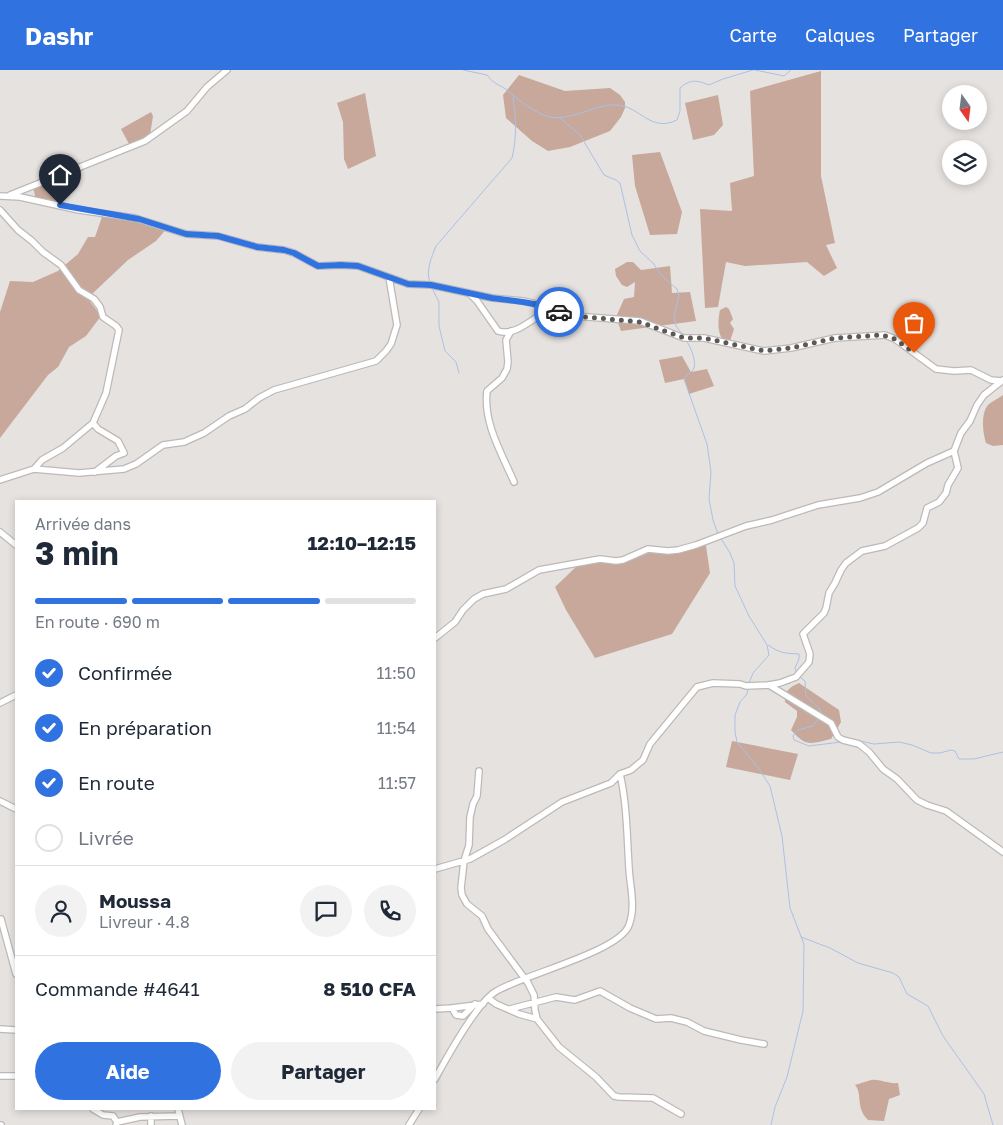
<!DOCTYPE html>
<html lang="fr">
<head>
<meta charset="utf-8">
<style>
	:root { --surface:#fff; --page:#f2f2f3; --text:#1f2937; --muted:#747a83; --line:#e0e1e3; --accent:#2f72e0 }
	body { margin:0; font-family:"Golos Text",sans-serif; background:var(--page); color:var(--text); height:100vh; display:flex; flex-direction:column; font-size:19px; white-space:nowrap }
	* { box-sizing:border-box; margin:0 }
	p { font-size:16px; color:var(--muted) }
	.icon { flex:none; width:28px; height:28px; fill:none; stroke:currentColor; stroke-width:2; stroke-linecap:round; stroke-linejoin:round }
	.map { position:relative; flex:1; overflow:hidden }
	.details { position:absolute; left:15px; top:430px; width:421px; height:610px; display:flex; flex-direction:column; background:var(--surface); border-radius:0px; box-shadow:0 2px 8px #0003 }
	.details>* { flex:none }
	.needle { width:32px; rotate:166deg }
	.controls { position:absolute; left:942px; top:15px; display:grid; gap:10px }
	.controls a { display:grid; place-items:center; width:45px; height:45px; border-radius:50%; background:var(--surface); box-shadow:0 2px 8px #0003; font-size:25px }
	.pin { position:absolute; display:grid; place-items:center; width:42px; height:42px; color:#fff; margin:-51px -21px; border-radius:50% 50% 50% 0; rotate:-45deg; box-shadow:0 0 5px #0007 }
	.pin .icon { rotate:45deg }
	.courier { position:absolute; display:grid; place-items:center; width:50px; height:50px; margin:-25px; border:4px solid #2f72e0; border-radius:50%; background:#fff; color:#222; box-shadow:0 1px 6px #0007 }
	.headline em { font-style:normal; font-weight:700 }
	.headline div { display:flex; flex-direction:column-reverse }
	.headline { display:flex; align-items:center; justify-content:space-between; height:85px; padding:0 20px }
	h1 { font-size:32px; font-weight:700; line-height:38px }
	.bar { display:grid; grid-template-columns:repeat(4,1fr); gap:8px 5px; align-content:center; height:60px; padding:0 20px }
	.bar i { height:6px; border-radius:4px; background:var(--line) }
	.bar .on { background:var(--accent) }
	.bar p { grid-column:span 4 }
	.line { display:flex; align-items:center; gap:12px; padding:0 20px; border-top:1px solid var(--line) }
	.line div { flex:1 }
	.round { display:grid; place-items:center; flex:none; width:52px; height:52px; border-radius:26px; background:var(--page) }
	ol { padding:0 20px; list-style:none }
	li { display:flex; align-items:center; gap:15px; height:55px }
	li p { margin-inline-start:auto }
	li .icon { padding:5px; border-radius:50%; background:var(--accent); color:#fff; stroke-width:4 }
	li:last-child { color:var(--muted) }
	li i { width:28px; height:28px; border:2px solid var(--line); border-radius:50% }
	.action { display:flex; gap:10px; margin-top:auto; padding:10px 20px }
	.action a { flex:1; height:58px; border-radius:30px; background:var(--accent); color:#fff; font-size:20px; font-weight:700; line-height:58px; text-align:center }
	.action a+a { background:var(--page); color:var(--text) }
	header { display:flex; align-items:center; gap:30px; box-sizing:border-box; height:70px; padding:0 25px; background:var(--accent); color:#fff }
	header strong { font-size:24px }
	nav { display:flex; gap:28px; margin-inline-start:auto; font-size:18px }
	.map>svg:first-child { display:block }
</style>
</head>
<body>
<header>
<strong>Dashr</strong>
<nav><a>Carte</a><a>Calques</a><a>Partager</a></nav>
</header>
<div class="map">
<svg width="1003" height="1055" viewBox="0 0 1003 1055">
	<rect width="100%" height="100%" fill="#e6e2e0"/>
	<path fill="#c7a89a" d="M821 1V106L835 173 826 175 837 198 824 206 807 192 745 196 726 192 718 237 705 238 700 139 732 141 730 113 754 106 750 21Z
		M519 5 565 21 610 18 620 25 625 32V38L621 47 610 61 570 77 548 81 532 71 506 48 503 25Z
		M365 23 376 86 348 99 344 89 343 52 337 33Z
		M718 25 723 55 714 65 693 70 685 33Z
		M151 42 153 46 150 65 129 74 121 59Z
		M660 82 682 142 677 164 650 165 635 116 632 85Z
		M65 104 60 135 36 131 33 116Z
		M103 144 168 157 156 171 128 190 92 224 89 230 101 246 86 266 69 277 58 297 48 305 0 368V242L10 211 33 212 58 201 78 184 88 167H95Z
		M627 192H633L641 200 670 196 672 223 690 222 696 251 621 261 616 247 624 229 634 227 635 212 627 217 622 215 616 206 615 199Z
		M726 237 729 239 733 249 730 253 734 259 730 271 723 270C717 262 718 250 720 240Z
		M682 286 691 302 707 299 714 316 689 324 684 309 665 313 659 290Z
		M1003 325V375L993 376 986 373C983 363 980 343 989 334 993 331 999 328 1003 325Z
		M705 469 710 503 672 564 595 588 566 540 555 517 580 493 600 489 619 491 645 480 668 482Z
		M799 613 839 640 841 652 831 669C810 674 806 677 791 660L797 647V641L785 632C784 621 790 617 799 613Z
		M732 671 798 684 790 710 726 697Z
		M871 1010C880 1009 888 1014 898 1013L900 1025 889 1029 884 1051 868 1050C855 1037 863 1024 855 1015Z"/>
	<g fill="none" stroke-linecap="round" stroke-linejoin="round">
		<path stroke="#aac1e5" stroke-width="1" d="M463 0 487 5C494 15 500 14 508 21 520 31 534 43 550 47 560 50 577 44 587 41 597 38 607 34 617 35 640 36 650 63 677 50L680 41V18C690 9 697 10 709 15L723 9 753 0
			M755 0 784 6 791 0
			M559 47 580 65 604 105 616 110 620 113 632 165 640 181 653 193 661 205 677 219 679 225 674 247 676 256 682 264
			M430 212C425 202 432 186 436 176L512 88C517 67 516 48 513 27
			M432 218 439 232V256L445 281 456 292 459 303
			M686 270C690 276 698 293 693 300 690 304 686 305 684 309L707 374 711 402 709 429 713 450 718 464
			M720 467 730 483 734 493 735 516 749 546 767 575 769 585 753 603 749 613
			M768 575C781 584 785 583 799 584V589L795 598 797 604
			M800 607 805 611 806 626 820 639 821 644
			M748 617 747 624 740 632 735 645V662L737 672 759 699 770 716 782 766 790 838 804 874 803 941 787 1007 775 1037 771 1055
			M819 648 813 656 798 660 793 666 794 670 809 676 841 672
			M860 671 874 674 899 672 912 675 931 683H940L951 680 955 681 959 689H974L1003 682
			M801 867 830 878 858 893 893 903 899 907 907 924 928 936 943 966 984 1024 993 1055"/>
		<defs>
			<path id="minor" d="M10 125 145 71 187 41 207 17 227 0
				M0 126 20 127 79 140 135 148 186 164 218 166 257 177 284 180 294 183 318 196 341 195 358 196 408 214 431 215 492 228 523 231 546 236 575 246 640 251 684 268H704L764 281 791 278 835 268 885 265 895 269 936 299 954 301 971 300 991 310 1001 311
				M0 140 18 160 32 171 43 182 61 195 79 220 94 229 100 237 103 247 116 256 119 260 106 323 93 353 63 378 42 390 34 399
				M471 225 477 231 498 261C513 266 527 253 539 246 543 243 549 242 554 240
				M511 261 506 270 508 292 507 299 502 308 487 321C483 353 502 384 514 412
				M93 353 98 359 118 371 124 383 116 386 95 402
				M0 410 34 399 79 403 124 399 136 394 163 375 184 372 204 363 229 346 245 339 259 328 274 320 376 291 386 281 391 274 397 255 389 207
				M0 462 16 475
				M435 568 455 552 463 540 474 529 483 524 506 519 539 500 600 489 616 491 623 490 648 479 668 481 678 480 696 475 746 456 772 450 818 435 860 428 878 422 927 393 954 381
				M769 615 831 653 838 667 843 670 859 674 869 682 883 699 897 709 917 730 927 735 946 741 1003 782
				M0 633 16 625
				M479 701 477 726 473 734 470 747 469 775 464 791 461 818 462 825 467 834 482 846 488 859 528 913 534 925 535 940 537 949
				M0 731 16 739
				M435 799 470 789 504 770 562 732 611 713 620 704 631 700 643 690 650 674 697 617 713 613 740 614 746 616 769 615 780 613 796 607 809 592 810 584 803 564 824 543 826 538 829 523 835 513 841 500 846 493 862 481 885 476 918 458 923 453 927 438 939 432 946 423 948 415 958 398 954 381 961 363 970 351 977 335 984 325 1003 310
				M1 849 16 904
				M488 928 496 934 519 944 537 949 559 977 596 1007 614 1026 619 1027 653 1028 681 1044
				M452 938 456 945 463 946 475 934
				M435 939 452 938 483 934
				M510 939 556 927 575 930 600 921 630 938 656 949 671 948 687 952 704 961 741 970 764 974
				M0 959 16 960
				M0 1006H16
				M435 1009C447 987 476 934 495 922 521 905 620 882 629 855 636 836 630 818 629 798 627 767 627 734 620 704
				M93 1039 103 1045 113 1046 117 1052 116 1055
				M178 1039 182 1055
				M117 1052 140 1047 179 1046
				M0 1055H1
				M151 1055V1046
				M409 1055 419 1039"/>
		</defs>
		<use href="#minor" stroke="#bdb9b7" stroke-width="8"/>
		<use href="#minor" stroke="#fff" stroke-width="5.5"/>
	</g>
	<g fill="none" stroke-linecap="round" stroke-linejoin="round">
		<path stroke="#5c5a58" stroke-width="5" stroke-dasharray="0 9" d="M559 242 575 246 640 252 684 268H704L764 281 791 278 835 268 882 265 895 269 914 283"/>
		<path stroke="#2f72e0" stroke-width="6" d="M60 135 139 149 186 164 218 166 257 177 284 180 294 183 318 196 341 195 358 196 408 214 431 215 492 228 523 232 546 236 559 242"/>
	</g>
</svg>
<div class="controls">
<a><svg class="needle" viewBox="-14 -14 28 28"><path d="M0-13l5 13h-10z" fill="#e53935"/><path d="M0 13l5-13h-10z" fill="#747a83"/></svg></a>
<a><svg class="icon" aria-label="layers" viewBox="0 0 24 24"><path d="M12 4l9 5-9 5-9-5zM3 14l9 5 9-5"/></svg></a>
</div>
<div class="pin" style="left:914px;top:283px;background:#ea580c"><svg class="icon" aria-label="bag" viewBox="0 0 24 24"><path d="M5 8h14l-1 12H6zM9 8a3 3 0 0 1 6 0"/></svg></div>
<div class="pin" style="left:60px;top:135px;background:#1f2937"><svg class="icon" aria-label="home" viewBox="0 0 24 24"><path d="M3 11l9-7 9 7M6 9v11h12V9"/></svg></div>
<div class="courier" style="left:559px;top:242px"><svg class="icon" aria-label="car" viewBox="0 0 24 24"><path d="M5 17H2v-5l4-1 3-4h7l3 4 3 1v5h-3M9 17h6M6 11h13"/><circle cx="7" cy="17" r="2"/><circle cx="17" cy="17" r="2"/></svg></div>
<section class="details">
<div class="headline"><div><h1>3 min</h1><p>Arrivée dans</p></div><em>12:10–12:15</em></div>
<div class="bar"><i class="on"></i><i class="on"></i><i class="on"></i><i></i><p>En route · 690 m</p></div>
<ol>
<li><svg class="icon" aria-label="check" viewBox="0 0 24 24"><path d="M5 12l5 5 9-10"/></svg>Confirmée<p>11:50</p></li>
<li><svg class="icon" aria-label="check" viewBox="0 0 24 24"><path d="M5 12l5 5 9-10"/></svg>En préparation<p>11:54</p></li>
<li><svg class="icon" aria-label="check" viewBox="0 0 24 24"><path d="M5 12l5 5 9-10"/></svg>En route<p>11:57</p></li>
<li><i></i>Livrée</li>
</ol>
<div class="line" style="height:90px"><a class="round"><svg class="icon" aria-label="person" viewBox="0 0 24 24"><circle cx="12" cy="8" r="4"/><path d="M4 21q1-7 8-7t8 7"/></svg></a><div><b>Moussa</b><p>Livreur · 4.8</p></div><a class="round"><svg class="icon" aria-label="chat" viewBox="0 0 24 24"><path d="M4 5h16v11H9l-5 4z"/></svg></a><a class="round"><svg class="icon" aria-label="phone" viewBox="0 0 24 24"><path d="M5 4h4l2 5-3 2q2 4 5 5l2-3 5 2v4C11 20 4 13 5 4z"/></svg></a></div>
<div class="line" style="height:65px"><div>Commande #4641</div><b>8 510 CFA</b></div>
<div class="action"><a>Aide</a><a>Partager</a></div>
</section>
</div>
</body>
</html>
